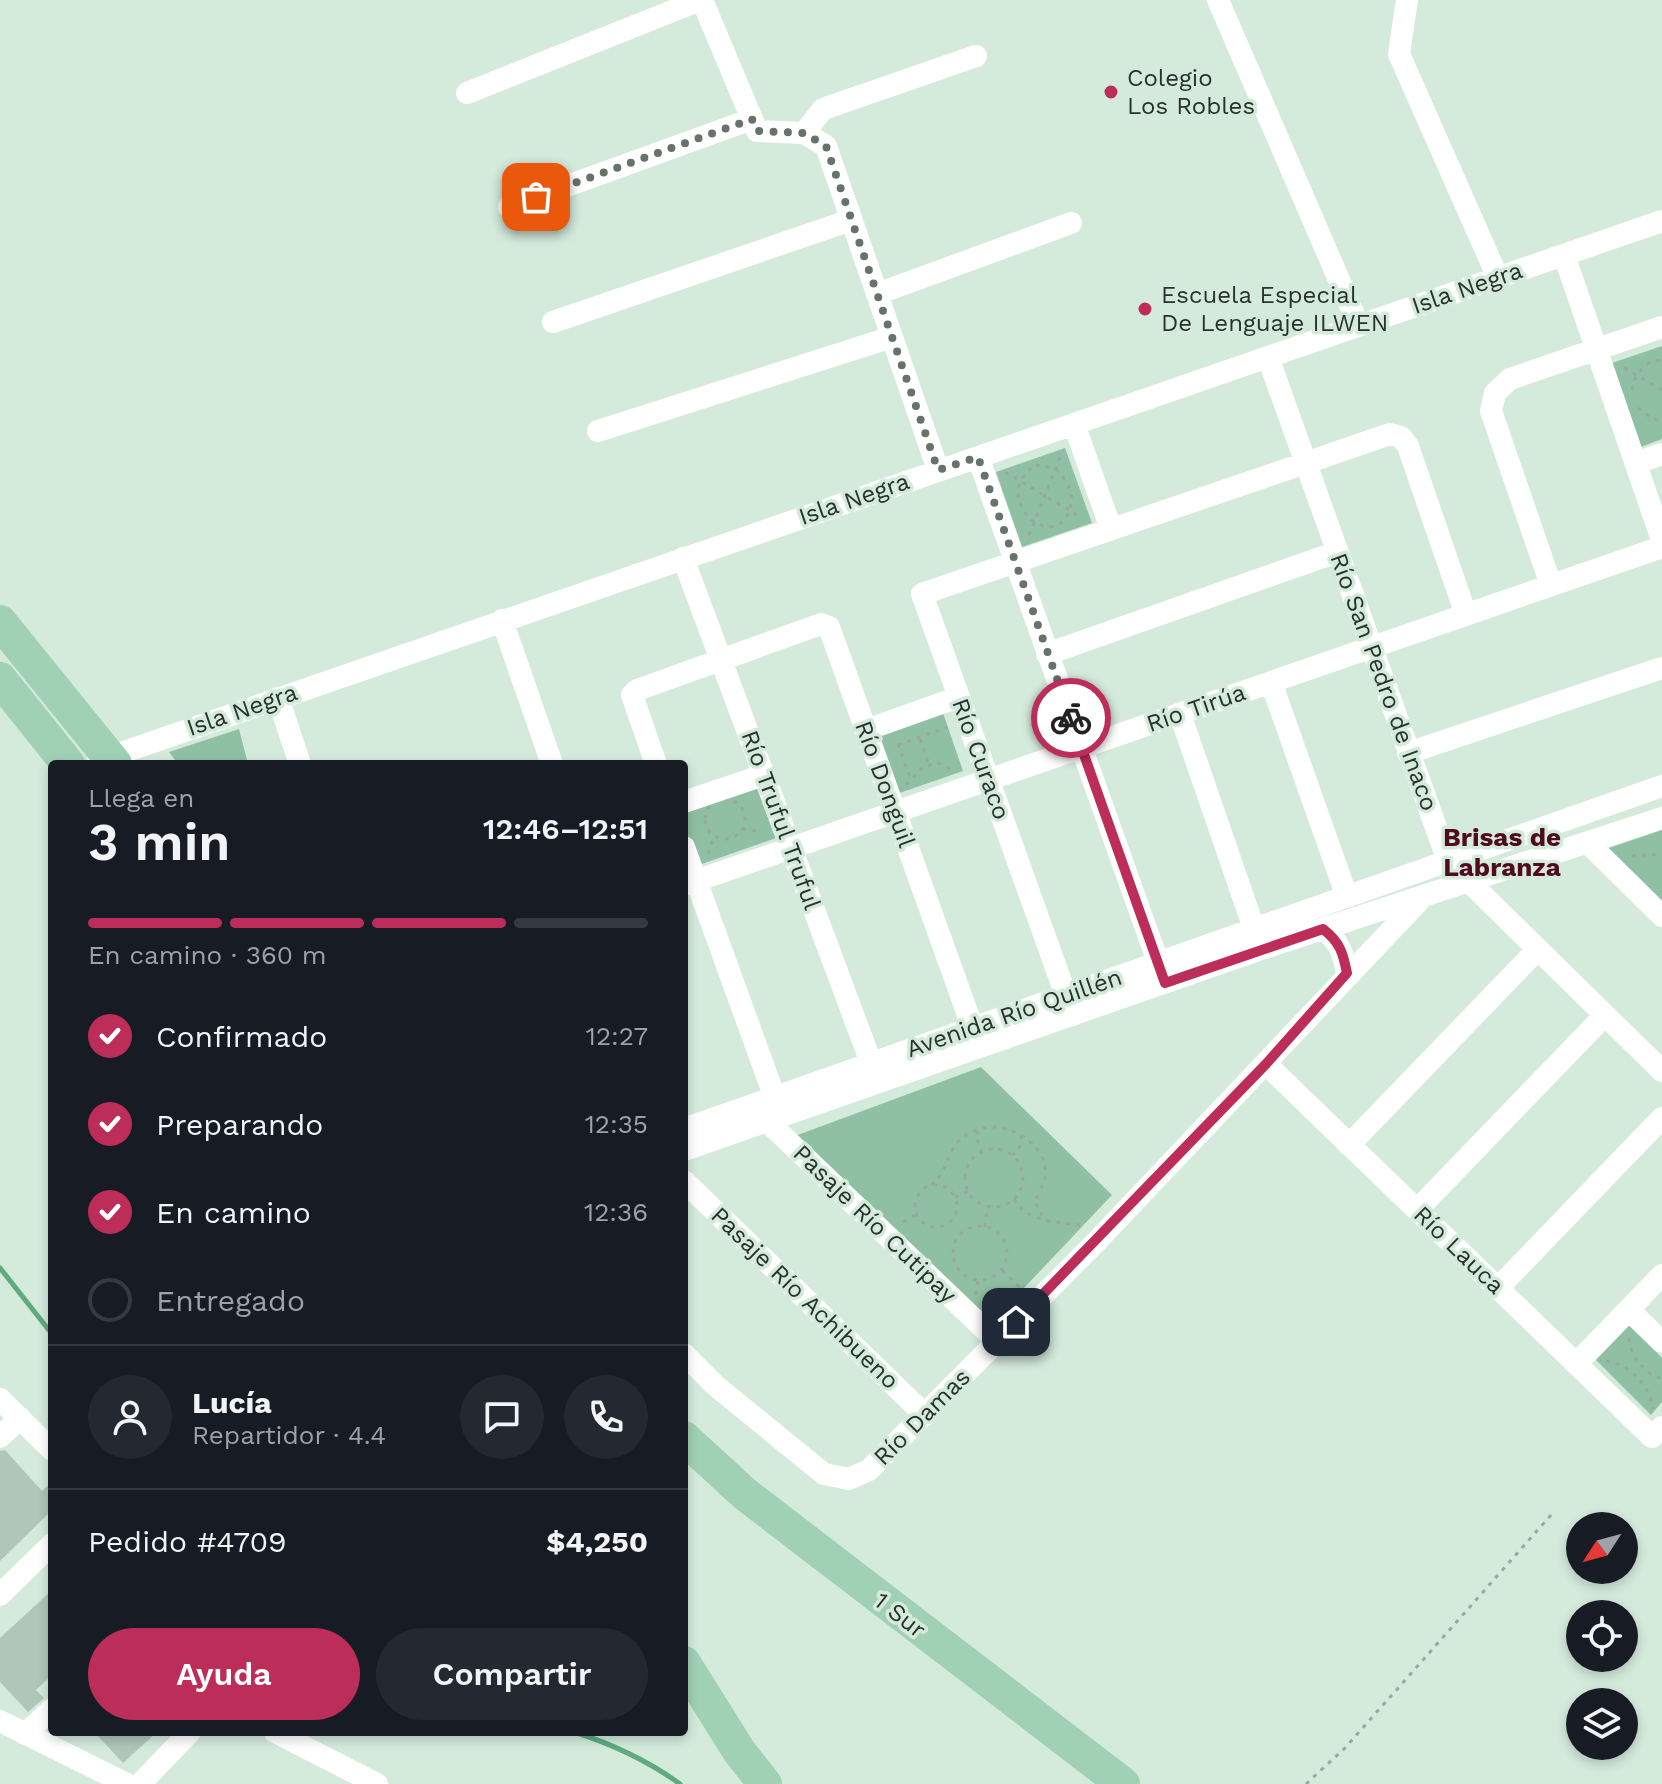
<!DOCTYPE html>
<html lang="es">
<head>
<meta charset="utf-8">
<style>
	:root { --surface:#171b24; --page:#242831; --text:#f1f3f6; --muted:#9ea1a6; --line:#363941; --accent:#bc2d59 }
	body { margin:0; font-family:"Work Sans",sans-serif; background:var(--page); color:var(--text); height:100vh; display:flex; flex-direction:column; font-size:30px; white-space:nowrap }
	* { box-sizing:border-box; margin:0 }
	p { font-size:26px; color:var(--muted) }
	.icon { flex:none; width:44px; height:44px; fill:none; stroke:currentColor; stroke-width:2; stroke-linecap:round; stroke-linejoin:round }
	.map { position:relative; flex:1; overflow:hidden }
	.panel { position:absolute; left:48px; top:760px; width:640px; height:976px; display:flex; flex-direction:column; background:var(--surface); border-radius:8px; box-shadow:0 4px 12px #0003 }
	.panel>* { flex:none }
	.needle { width:52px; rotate:234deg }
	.tools { position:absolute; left:1566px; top:1512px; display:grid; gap:16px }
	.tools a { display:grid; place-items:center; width:72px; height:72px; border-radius:50%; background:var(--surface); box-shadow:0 4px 12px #0003; font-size:40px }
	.pin { position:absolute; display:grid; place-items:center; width:68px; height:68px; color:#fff; margin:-34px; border-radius:16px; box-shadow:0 4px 12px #0006 }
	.courier { position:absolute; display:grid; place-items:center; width:80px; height:80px; margin:-40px; border:6px solid #bc2d59; border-radius:50%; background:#fff; color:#222; box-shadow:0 2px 10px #0007 }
	.headline em { font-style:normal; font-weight:600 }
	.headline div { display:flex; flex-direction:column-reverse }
	.headline { display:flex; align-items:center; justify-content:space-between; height:136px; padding:0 40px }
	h1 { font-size:52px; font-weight:600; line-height:60px }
	.bar { display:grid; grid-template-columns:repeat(4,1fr); gap:12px 8px; align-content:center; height:96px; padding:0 40px }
	.bar i { height:10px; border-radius:6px; background:var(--line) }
	.bar .selected { background:var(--accent) }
	.bar p { grid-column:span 4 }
	.line { display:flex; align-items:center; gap:20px; padding:0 40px; border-top:2px solid var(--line) }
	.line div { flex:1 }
	.round { display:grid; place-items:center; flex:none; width:84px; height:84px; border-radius:42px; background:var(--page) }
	ol { padding:0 40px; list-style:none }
	li { display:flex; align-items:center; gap:24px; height:88px }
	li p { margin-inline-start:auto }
	li .icon { padding:8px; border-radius:50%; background:var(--accent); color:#fff; stroke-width:4 }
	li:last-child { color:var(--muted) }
	li i { width:44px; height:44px; border:4px solid var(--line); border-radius:50% }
	.action { display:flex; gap:16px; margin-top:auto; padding:16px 40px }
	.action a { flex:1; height:92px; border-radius:48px; background:var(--accent); color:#fff; font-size:32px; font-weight:600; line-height:92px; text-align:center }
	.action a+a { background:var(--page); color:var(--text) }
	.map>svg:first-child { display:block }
</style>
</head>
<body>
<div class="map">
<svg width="1662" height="1784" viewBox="0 0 1662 1784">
	<rect width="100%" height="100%" fill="#d4ebdc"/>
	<path fill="#90c0a3" d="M1662 346V439L1641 447 1612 363Z
		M1065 448 1092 523 1022 547 996 472Z
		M943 713 963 771 891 796 871 738Z
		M239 729 248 764H178L169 752Z
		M758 788 779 837 696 866 684 831V810Z
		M1662 830V907L1606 849Z
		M981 1067 1112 1195 991 1323 795 1136Z
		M1630 1325 1662 1358V1402L1651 1415 1596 1360Z"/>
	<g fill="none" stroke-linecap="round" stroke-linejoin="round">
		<path stroke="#5faa7f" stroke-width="5" d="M0 1268 52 1334
			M574 1732C612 1744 647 1760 680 1784"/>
	</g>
	<path fill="#b0c6b8" d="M5 1450 42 1491 52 1482V1510L0 1561V1451Z
		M52 1590V1675L36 1690 44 1698 28 1712 0 1682V1638Z
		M94 1732H157L123 1763Z"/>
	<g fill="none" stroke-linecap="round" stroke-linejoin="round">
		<path stroke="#97a99d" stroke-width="3" stroke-dasharray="4 6" stroke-linecap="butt" d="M1624 368 1662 390
			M1632 390C1635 373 1644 361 1662 360
			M1638 408 1653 419 1662 421
			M1036 465 1056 469C1066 480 1075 493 1070 509 1054 557 986 496 1036 465Z
			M1005 472 1081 517
			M1029 535 1062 453
			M920 739 929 765
			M898 744 910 778
			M898 745 947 727
			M906 785 923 767 938 763 952 770
			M705 819a20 20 0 1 1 40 0a20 20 0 1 1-40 0Z
			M742 829 762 832
			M708 854 714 836
			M1632 856 1662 854
			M978 1131 975 1136 982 1151
			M965 1178a29 29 0 1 1 58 0a29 29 0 1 1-58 0Z
			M1012 1155 1019 1151 1021 1136
			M931 1185C952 1171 942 1144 976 1130 1005 1118 1051 1144 1045 1179 1043 1186 1038 1195 1035 1202L1044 1219
			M915 1206a21 21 0 1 1 42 0a21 21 0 1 1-42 0Z
			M955 1197 969 1191
			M1014 1199C1027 1223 1058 1221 1083 1226
			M903 1222 917 1214
			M953 1253a27 27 0 1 1 54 0a27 27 0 1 1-54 0Z
			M985 1227 987 1207
			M1002 1270 1021 1289
			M976 1295 978 1280
			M1629 1338C1631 1358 1643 1372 1662 1379
			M1606 1361C1631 1365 1649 1385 1653 1409
			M1306 1784 1345 1748 1552 1514"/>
		<path stroke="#fff" stroke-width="22" d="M702 0 757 131 804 133 826 146 938 470
			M1218 0 1359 326
			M1407 0 1399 54 1498 278
			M467 93 700 0
			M804 133 823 109 976 56
			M509 207 752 119
			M1564 255 1662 540
			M877 294 1071 223
			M553 322 851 220
			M1268 357 1448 861 1662 1071
			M1074 424 1111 529
			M598 431 892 337
			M978 457 1163 976
			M1636 463 1662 454
			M683 558 876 1076
			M1551 585 1491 411 1495 393 1510 379 1662 327
			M502 620 552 764
			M1047 654 1337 552
			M1271 682 1347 897
			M278 698 300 764
			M1180 714 1258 940
			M866 730 959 697
			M1408 753 1662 668
			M98 761 1662 221
			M656 764 632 695 637 690 821 624 829 627 977 1040
			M684 802 764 775
			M1588 843 1662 916
			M684 847 779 1109
			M684 885 1662 547
			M1323 929C1340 942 1343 953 1347 973
			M1073 1015 922 594 1390 434 1401 437 1408 446 1466 615
			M1266 1064 1652 1437 1662 1427
			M762 1110 766 1120 997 1341
			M684 1129 1662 786
			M1349 1145 1537 950
			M684 1150 1261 949 1662 818
			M684 1181 925 1415
			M1417 1210 1605 1015
			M1498 1288 1662 1118
			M1629 1310 1662 1342
			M684 1354 716 1386 824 1474 849 1479 869 1470 1096 1242 1418 902
			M1576 1364 1662 1275
			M0 1399 52 1450
			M0 1437 20 1418
			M0 1595 52 1544
			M0 1721 127 1784
			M275 1732 377 1784
			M25 1734 52 1709
			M140 1784 190 1732"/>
		<path stroke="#a0d1b5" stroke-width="34" d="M0 622 115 764
			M0 679 68 764
			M684 1438 745 1494 1123 1784
			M684 1663 739 1751 765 1784"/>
	</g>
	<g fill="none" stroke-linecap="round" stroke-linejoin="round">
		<path stroke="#65736a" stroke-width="8" stroke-dasharray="0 14.4" d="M536 197 752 119 757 131 804 133 826 146 938 470 978 457 1071 718"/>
		<path stroke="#bc2d59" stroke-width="10" d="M1016 1322 1266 1064 1347 973C1343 953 1340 942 1323 929L1165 983 1071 718"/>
	</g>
	<g fill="#bc2d59" stroke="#d4ebdc" stroke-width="3">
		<circle cx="1111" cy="92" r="8"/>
		<circle cx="1145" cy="309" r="8"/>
	</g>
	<g text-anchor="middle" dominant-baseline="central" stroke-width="7" stroke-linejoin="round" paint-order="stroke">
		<g font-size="24" fill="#29322d" stroke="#d4ebdc" text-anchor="start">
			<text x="1127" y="78">Colegio<tspan x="1127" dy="28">Los Robles</tspan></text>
			<text x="1161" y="295">Escuela Especial<tspan x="1161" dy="28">De Lenguaje ILWEN</tspan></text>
		</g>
		<g font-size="24" fill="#29322d" stroke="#d4ebdc">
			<text transform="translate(1467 288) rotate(-19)">Isla Negra</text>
			<text transform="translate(854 499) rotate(-19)">Isla Negra</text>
			<text transform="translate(1384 682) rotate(70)">Río San Pedro de Inaco</text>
			<text transform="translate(1196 708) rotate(-19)">Río Tirúa</text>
			<text transform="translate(242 710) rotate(-19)">Isla Negra</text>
			<text transform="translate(981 759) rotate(70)">Río Curaco</text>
			<text transform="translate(885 784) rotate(70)">Río Donguil</text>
			<text transform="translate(781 820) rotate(70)">Río Truful Truful</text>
			<text transform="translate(1014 1013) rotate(-19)">Avenida Río Quillén</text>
			<text transform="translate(875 1224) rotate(44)">Pasaje Río Cutipay</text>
			<text transform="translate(1459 1250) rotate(44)">Río Lauca</text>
			<text transform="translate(805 1298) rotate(44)">Pasaje Río Achibueno</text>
			<text transform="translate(922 1417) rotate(-45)">Río Damas</text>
			<text transform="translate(900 1615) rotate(38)">1 Sur</text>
		</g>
		<g font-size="26" font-weight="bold" fill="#500b21" stroke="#d4ebdc">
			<text x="1502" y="837">Brisas de<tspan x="1502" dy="30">Labranza</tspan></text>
		</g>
	</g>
</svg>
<div class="tools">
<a><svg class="needle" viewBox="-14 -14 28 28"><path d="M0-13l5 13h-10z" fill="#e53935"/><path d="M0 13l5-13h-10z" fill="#9ea1a6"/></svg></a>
<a><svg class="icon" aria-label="locate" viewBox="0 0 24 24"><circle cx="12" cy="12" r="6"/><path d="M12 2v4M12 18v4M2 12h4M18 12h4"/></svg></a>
<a><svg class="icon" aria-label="layers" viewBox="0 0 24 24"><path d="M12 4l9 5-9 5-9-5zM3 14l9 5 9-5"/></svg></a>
</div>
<div class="pin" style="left:536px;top:197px;background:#ea580c"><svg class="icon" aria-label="bag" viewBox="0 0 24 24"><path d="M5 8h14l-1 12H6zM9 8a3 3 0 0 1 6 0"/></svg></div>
<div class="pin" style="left:1016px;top:1322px;background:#1f2937"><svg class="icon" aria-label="home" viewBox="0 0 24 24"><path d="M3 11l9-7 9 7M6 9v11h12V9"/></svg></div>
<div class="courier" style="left:1071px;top:718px"><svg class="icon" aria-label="bike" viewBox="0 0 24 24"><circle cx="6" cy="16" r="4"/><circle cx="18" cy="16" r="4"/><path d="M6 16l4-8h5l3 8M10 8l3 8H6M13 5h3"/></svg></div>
<section class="panel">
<div class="headline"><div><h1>3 min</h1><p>Llega en</p></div><em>12:46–12:51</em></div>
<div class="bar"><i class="selected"></i><i class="selected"></i><i class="selected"></i><i></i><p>En camino · 360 m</p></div>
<ol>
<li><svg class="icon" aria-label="check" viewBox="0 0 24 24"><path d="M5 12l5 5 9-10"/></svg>Confirmado<p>12:27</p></li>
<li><svg class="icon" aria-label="check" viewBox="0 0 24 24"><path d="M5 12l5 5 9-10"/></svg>Preparando<p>12:35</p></li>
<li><svg class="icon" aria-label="check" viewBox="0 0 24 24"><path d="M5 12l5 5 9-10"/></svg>En camino<p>12:36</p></li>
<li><i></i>Entregado</li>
</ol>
<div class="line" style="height:144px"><a class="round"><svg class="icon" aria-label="person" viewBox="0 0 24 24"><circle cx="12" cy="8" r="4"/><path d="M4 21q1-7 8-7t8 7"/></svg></a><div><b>Lucía</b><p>Repartidor · 4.4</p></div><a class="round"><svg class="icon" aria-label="chat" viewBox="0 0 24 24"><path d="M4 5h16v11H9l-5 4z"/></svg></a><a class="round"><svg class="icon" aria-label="phone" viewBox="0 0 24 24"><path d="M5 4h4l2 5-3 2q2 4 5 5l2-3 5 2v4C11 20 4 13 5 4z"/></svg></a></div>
<div class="line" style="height:104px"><div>Pedido #4709</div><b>$4,250</b></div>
<div class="action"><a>Ayuda</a><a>Compartir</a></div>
</section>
</div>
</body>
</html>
